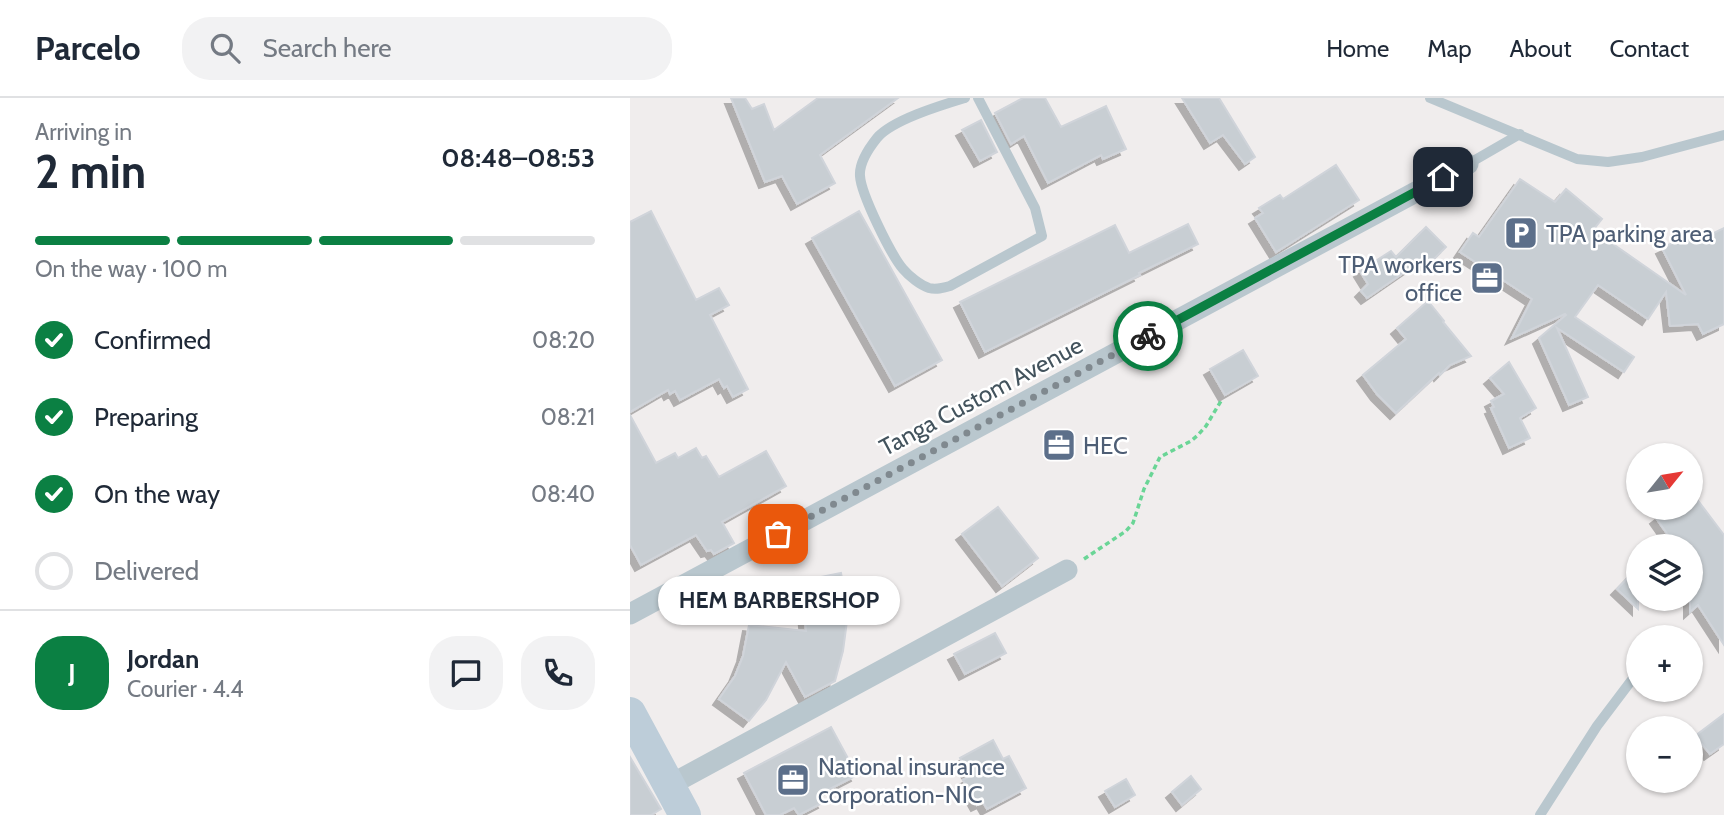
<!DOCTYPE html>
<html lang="en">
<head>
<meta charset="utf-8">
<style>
	:root { --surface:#fff; --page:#f2f2f3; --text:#1f2937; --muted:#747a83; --line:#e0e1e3; --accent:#0b8043 }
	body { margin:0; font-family:Cabin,sans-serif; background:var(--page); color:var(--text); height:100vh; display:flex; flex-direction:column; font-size:26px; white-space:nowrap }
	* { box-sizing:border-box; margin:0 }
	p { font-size:23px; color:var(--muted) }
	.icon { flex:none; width:38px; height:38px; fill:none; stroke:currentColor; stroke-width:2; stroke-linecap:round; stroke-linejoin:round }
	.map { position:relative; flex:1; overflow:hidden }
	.sheet { display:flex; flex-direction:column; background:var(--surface); width:630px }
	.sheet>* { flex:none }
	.needle { width:46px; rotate:60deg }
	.tools { position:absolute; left:996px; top:345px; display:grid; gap:14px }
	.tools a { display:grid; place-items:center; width:77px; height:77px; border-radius:50%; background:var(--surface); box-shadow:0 2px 5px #0004; font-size:35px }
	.pin { position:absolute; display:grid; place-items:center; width:60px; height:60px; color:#fff; margin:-30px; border-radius:14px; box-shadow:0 4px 10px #0006 }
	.courier { position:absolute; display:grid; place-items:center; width:70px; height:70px; margin:-35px; border:5px solid #0b8043; border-radius:50%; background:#fff; color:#222; box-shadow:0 2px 9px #0007 }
	.bubble { position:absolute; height:49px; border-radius:24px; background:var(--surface); box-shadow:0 2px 5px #0004; font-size:23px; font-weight:700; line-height:49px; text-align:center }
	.head em { font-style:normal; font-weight:700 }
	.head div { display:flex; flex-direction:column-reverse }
	.head { display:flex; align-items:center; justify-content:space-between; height:119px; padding:0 35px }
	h1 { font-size:46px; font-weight:700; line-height:52px }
	.bar { display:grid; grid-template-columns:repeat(4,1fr); gap:10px 7px; align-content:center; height:84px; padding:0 35px }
	.bar i { height:9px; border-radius:5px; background:var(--line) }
	.bar .on { background:var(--accent) }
	.bar p { grid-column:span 4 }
	.line { display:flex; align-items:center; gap:18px; padding:0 35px; border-top:2px solid var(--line) }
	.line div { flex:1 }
	.round { display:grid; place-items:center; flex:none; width:74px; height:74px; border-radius:28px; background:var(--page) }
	ol { padding:0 35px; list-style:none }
	li { display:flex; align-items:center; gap:21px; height:77px }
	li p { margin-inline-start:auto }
	li .icon { padding:7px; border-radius:50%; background:var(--accent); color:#fff; stroke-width:4 }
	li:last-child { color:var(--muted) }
	li i { width:38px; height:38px; border:4px solid var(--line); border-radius:50% }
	header { display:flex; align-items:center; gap:42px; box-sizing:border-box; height:98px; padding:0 35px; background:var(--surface); border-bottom:2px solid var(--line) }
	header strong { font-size:33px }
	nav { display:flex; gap:38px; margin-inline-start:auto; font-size:24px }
	.search { width:490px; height:63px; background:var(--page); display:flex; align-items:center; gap:18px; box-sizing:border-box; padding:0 24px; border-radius:28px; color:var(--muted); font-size:26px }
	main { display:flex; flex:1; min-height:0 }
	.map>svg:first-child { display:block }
</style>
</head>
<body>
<header>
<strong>Parcelo</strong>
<div class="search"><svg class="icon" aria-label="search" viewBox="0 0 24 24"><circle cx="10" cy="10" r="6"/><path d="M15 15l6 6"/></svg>Search here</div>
<nav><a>Home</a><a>Map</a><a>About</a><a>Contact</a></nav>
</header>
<main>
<section class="sheet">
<div class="head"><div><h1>2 min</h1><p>Arriving in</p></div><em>08:48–08:53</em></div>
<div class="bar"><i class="on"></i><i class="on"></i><i class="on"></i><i></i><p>On the way · 100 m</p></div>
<ol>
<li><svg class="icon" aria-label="check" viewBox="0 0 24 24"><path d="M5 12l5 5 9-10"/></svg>Confirmed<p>08:20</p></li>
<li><svg class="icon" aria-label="check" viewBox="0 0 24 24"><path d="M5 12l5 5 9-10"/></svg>Preparing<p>08:21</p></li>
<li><svg class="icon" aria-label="check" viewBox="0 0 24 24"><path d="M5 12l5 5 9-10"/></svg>On the way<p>08:40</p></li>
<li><i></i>Delivered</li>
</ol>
<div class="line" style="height:126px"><b class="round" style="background:var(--accent);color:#fff">J</b><div><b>Jordan</b><p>Courier · 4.4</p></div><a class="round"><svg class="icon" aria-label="chat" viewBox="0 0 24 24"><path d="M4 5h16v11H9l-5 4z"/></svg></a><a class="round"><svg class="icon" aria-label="phone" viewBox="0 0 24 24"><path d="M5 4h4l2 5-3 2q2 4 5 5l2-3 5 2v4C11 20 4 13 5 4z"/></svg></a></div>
</section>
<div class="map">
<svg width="1094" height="717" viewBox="0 0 1094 717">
	<defs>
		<filter id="shadow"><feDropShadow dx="-6" dy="6" stdDeviation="0" flood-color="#0004"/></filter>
	</defs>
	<rect width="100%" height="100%" fill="#f0eded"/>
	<path fill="#c8ced3" stroke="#d0d4da" stroke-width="2" filter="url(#shadow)" d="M101 0H115L122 11 134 6 144 32 188 0H268L190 57 205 85 167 106 152 78 135 84Z
		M393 0H415L431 29 476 8 496 51 473 61 471 57 418 85 394 38 381 46 365 15Z
		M552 0H589L625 59 615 66 593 37 580 45Z
		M351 22 367 54 350 63 332 32Z
		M706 67 729 102 646 154 625 120 633 115 629 110 650 97 653 101Z
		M890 81 925 104 936 91 972 121 963 132 1056 197 1032 150 1061 136 1065 144 1094 130V226L1073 236 1068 226 1040 228 1036 194 1018 221 968 187 945 219 1004 259 994 274 927 230 958 299 939 307 909 240 936 217 935 216 882 240 902 201 830 154 843 135 849 139Z
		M21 113 66 202 89 190 99 207 80 217 118 291 103 299 97 288 94 290 89 281 50 302 45 293 40 296 38 292 0 314V124Z
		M229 113 312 262 265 288 182 140Z
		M558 126 568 146 509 175 510 177 355 254 330 204 485 127 499 155Z
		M796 129 816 149 798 167 792 162 737 200 731 193 738 186 730 173 761 153 766 159Z
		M798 203 814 223 813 224 841 258 820 267 810 277 809 275 766 315 747 296 733 277 776 241 767 230Z
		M613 252 628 278 595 297 580 271Z
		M879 264 906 310 890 320 900 340 879 350 861 310 864 309 861 303 874 296 860 280Z
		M0 317 26 365 45 355 48 360 66 350 72 360 76 358 89 379 136 353 156 388 92 424 104 445 84 456 81 452 77 453 66 437 11 467 0 447Z
		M1060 392 1094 437V547L1068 507 1060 514V448H1028L1038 437 1026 420 1039 410H1060Z
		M368 409 408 460 372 488 332 436Z
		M1008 469V511L987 491Z
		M211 475 216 501 217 523 213 553 205 583 175 599 156 564 136 602 119 623 89 601 105 578 113 558 119 527 176 533 171 483Z
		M365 535 376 555 335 576 324 556Z
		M1094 616V646L1080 656 1065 638Z
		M201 629 227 677 190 696 194 704 169 717 164 710 150 717H136L114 675Z
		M363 642 373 661 379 658 396 690 357 711 353 704 347 707 333 682 340 678 330 660Z
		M0 659 31 711 21 717H0Z
		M561 678 571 691 552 707 542 694Z
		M496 681 505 697 485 709 475 693Z"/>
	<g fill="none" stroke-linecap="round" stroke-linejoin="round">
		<path stroke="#6ad596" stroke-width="3.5" stroke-dasharray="5 3.5" stroke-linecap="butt" d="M454 461 496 433 503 425 514 391 530 359 561 343 568 337 576 328 591 303"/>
		<path stroke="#b9c7ce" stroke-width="10" d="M335 0C312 7 262 22 247 40 239 50 229 65 230 78 231 96 261 157 273 171 279 178 290 187 299 190 306 192 313 190 320 188L412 138 405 110 348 0
			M800 0 947 61 978 64 1012 59 1094 37
			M838 66 890 36
			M910 717 967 628 1001 583 1008 577"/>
		<path stroke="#b9c7ce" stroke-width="21" d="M0 516 838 66
			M38 688 437 472"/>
		<path stroke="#bdcdd9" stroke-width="32" d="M0 615 55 717"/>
	</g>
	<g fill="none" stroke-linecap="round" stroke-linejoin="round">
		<path stroke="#80898f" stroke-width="7" stroke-dasharray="0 12.6" d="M148 436 518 238"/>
		<path stroke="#0b8043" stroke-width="9" d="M518 238 813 79"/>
	</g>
	<defs>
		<symbol id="parking-square" viewBox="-11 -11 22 22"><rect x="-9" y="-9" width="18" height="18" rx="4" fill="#5c6f8a" stroke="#fff"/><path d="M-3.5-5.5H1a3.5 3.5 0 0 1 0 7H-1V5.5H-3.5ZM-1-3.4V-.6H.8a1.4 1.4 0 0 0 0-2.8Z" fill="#fff"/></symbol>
		<symbol id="office-square" viewBox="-11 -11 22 22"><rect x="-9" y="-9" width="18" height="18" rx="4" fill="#5c6f8a" stroke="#fff"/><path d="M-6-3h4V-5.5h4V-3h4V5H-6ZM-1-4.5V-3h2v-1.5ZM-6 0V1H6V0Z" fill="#fff"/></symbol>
	</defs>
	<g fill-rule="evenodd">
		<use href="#parking-square" x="872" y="116" width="38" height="38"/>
		<use href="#office-square" x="838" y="161" width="38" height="38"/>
		<use href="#office-square" x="410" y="328" width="38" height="38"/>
		<use href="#office-square" x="144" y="663" width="38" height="38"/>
	</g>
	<g text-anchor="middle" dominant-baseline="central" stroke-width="5" stroke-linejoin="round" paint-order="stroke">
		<g font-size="24" fill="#4e5e75" stroke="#fff" text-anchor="start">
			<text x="916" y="135">TPA parking area</text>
			<text x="832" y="166" text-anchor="end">TPA workers<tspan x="832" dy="28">office</tspan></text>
			<text x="453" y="347">HEC</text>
			<text x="188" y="668">National insurance<tspan x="188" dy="28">corporation-NIC</tspan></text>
		</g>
		<g font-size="24" fill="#43535d" stroke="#fff">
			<text transform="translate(351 298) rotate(-28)">Tanga Custom Avenue</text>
		</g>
	</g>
</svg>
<div class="tools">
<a><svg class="needle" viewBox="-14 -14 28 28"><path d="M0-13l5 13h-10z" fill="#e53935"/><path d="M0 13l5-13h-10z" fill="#747a83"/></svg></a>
<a><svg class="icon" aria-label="layers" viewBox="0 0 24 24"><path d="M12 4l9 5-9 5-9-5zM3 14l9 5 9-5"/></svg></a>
<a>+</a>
<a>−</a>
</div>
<div class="pin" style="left:148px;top:436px;background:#ea580c"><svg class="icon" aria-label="bag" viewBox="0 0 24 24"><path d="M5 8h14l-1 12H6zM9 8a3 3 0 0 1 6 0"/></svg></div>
<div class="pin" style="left:813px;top:79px;background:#1f2937"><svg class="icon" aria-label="home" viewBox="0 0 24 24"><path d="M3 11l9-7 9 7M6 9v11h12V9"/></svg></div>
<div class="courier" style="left:518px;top:238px"><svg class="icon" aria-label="bike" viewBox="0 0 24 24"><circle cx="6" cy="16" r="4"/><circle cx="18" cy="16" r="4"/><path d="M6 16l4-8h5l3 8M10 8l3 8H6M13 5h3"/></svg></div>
<div class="bubble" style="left:28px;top:478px;width:242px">HEM BARBERSHOP</div>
</div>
</main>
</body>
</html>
